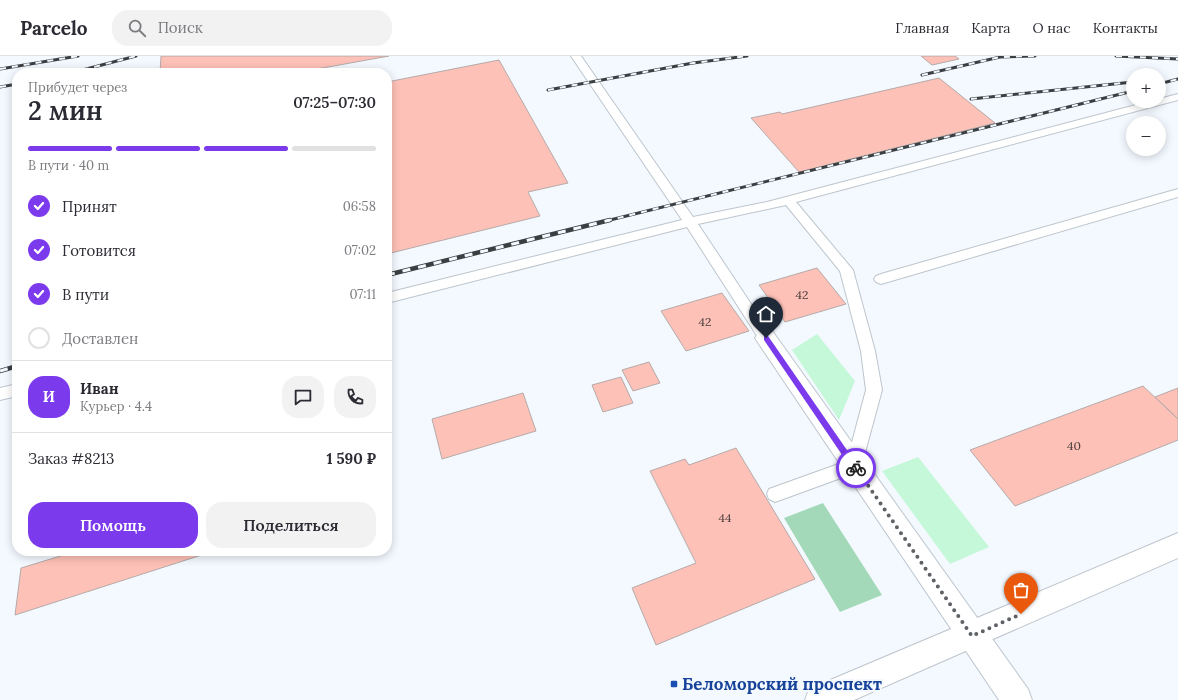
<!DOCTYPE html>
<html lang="ru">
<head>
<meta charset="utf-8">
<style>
	:root { --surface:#fff; --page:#f2f2f3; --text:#2b2b33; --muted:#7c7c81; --line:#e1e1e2; --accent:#7c3aed }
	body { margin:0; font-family:Lora,serif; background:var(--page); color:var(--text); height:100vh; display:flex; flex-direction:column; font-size:15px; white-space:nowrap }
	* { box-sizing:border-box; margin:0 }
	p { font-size:13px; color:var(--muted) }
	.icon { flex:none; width:22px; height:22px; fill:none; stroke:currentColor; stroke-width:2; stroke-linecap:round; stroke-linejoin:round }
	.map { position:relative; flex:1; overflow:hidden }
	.panel { position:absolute; left:12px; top:12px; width:380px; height:488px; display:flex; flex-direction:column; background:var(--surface); border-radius:16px; box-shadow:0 2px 10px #0003 }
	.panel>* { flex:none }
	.tools { position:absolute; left:1126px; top:12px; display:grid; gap:8px }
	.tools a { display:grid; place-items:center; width:40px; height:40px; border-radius:50%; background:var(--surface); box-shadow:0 2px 10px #0003; font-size:20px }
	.pin { position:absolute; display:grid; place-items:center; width:34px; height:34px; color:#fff; margin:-41px -17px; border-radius:50% 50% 50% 0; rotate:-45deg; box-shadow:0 0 4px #0007 }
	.pin .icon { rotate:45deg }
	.courier { position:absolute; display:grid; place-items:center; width:40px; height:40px; margin:-20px; border:3px solid #7c3aed; border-radius:50%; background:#fff; color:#222; box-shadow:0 1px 5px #0007 }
	.overview em { font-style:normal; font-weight:600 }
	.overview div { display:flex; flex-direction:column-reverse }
	.overview { display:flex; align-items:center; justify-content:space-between; height:68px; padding:0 16px }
	h1 { font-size:26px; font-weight:600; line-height:30px }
	.bar { display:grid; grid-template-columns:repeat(4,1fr); gap:6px 4px; align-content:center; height:48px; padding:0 16px }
	.bar i { height:5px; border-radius:3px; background:var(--line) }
	.bar .current { background:var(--accent) }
	.bar p { grid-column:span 4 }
	.line { display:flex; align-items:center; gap:10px; padding:0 16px; border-top:1px solid var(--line) }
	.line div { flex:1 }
	.round { display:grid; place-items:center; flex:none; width:42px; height:42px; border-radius:16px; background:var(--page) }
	ol { padding:0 16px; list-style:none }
	li { display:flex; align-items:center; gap:12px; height:44px }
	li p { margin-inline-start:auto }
	li .icon { padding:4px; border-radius:50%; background:var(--accent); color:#fff; stroke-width:4 }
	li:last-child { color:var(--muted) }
	li i { width:22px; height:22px; border:2px solid var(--line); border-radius:50% }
	.action { display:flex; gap:8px; margin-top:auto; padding:8px 16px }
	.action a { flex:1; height:46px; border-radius:16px; background:var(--accent); color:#fff; font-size:16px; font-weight:600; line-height:46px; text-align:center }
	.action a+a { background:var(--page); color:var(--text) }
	header { display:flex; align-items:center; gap:24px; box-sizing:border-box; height:56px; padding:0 20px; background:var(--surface); border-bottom:1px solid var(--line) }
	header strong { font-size:19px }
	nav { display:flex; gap:22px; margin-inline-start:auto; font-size:14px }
	.search { width:280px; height:36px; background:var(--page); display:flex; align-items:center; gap:10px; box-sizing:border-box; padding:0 14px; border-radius:16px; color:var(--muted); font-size:15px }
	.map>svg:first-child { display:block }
</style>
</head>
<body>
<header>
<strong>Parcelo</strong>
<div class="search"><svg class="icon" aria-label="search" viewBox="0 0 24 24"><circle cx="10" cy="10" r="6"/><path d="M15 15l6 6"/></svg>Поиск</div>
<nav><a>Главная</a><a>Карта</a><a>О нас</a><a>Контакты</a></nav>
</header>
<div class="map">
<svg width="1178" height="644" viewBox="0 0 1178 644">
	<rect width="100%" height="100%" fill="#f3f9ff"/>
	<path fill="#c5f8d9" d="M817 278 855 325 839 364 792 294Z
		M918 401 989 491 950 508 882 415Z"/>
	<path fill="#a3d9b8" d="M823 447 882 539 840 556 784 462Z"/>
	<path fill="#fec1b7" stroke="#b5aaa9" d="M161 0H389L295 17H160Z
		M921 0H955L959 3 932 9Z
		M499 4 568 127 528 136 540 160 387 198V26Z
		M939 22 995 67 799 116 751 62 780 56 782 58Z
		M817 212 846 248 785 266 759 229Z
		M722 237 749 275 686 295 661 255Z
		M649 306 660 327 633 335 622 314Z
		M621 321 633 347 603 356 592 329Z
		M1143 330 1178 363V384L1015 450 970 394Z
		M1178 332V363L1155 341Z
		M523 337 536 375 442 403 432 363Z
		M736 392 815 523 656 589 632 532 696 507 650 415 685 403 689 409Z
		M77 495H214L15 559 21 512Z"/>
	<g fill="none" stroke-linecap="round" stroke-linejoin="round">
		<defs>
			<path id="service" d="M571 0H581L693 161 767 146 1151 45H1159V43L1178 38V44L796 146 853 214 875 295 882 334 860 415 775 446 769 443 767 438 769 433 847 405 866 334 861 295 840 215 786 149 698 168 771 278 773 282 771 286 766 288 761 286 687 171 387 247V237L682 164Z
				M1178 133V141L881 228 876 226 874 223 876 220 881 218Z
				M17 328V340L0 344V332Z"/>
			<path id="minor" d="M766 274 773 276 1028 633 1032 644H999L759 288 755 282 759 276Z"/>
			<path id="primary" d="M1178 477V502L854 644H805L809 633Z"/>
		</defs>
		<use href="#service" stroke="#bdc5cc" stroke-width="2"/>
		<use href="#minor" stroke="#bdc5cc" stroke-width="2"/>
		<use href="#primary" stroke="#bdc5cc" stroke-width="2"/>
		<use href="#service" fill="#fff" fill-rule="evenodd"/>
		<use href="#minor" fill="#fff" fill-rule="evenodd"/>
		<use href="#primary" fill="#fff" fill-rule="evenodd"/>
		<defs>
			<path id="rail-far1" d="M1116 0 1178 3
				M0 13 78 0
				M71 17 136 0
				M922 19 1000 1 1035 0
				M1159 28 1178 23
				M0 31 17 28
				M548 34 693 7 747 0
				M971 43 1133 26
				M606 165 1133 35"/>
			<path id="rail" d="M387 219 610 164
				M0 315 17 310"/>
		</defs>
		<use href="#rail-far1" stroke="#3b3f42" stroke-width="3"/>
		<use href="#rail" stroke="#3b3f42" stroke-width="4.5"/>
		<use href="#rail-far1" stroke="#f3f9ff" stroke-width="2" stroke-dasharray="6" stroke-linecap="butt"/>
		<use href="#rail" stroke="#f3f9ff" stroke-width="3" stroke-dasharray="8" stroke-linecap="butt"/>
	</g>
	<path fill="#7c3aed" d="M764 280H768L858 410V415H853L764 284Z"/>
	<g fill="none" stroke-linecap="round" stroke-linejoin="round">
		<path stroke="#5e6266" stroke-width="4" stroke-dasharray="0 7.2" d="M856 412 972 580 1021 558"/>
	</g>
	<rect fill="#1a4fb4" stroke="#f3f9ff" stroke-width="1.5" x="670" y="624" width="8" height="8" rx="2"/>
	<g text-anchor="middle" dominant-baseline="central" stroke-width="4" stroke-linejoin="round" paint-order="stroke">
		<g font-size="12" fill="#4a3d3c">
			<text x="802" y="238">42</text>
			<text x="705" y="265">42</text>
			<text x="1074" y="389">40</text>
			<text x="725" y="461">44</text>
		</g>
		<g font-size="17" font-weight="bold" fill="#164399" stroke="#f3f9ff" text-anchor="start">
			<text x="682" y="628">Беломорский проспект</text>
		</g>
	</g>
</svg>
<div class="tools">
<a>+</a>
<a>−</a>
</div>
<div class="pin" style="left:1021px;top:558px;background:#ea580c"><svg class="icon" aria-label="bag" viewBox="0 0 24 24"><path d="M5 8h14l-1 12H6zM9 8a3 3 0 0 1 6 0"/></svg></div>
<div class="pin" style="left:766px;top:282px;background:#1f2937"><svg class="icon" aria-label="home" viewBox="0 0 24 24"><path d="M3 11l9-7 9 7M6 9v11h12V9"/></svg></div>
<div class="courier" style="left:856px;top:412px"><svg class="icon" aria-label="bike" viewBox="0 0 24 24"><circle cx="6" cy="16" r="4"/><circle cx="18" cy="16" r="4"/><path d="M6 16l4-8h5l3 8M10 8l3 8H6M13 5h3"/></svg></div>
<section class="panel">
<div class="overview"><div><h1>2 мин</h1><p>Прибудет через</p></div><em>07:25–07:30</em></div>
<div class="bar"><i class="current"></i><i class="current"></i><i class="current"></i><i></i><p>В пути · 40 m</p></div>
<ol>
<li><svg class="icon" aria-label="check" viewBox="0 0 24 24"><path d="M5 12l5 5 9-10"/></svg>Принят<p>06:58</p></li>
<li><svg class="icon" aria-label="check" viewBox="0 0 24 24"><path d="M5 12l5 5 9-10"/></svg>Готовится<p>07:02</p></li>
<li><svg class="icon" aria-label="check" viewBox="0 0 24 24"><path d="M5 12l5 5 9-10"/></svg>В пути<p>07:11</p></li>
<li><i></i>Доставлен</li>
</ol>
<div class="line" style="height:72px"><b class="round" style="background:var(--accent);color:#fff">И</b><div><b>Иван</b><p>Курьер · 4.4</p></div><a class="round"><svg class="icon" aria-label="chat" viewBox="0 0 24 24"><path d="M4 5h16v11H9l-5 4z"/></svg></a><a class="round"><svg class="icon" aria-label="phone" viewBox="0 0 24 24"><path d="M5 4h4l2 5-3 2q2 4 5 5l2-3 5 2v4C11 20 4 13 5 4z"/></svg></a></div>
<div class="line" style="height:52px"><div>Заказ #8213</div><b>1 590 ₽</b></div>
<div class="action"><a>Помощь</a><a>Поделиться</a></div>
</section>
</div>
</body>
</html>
